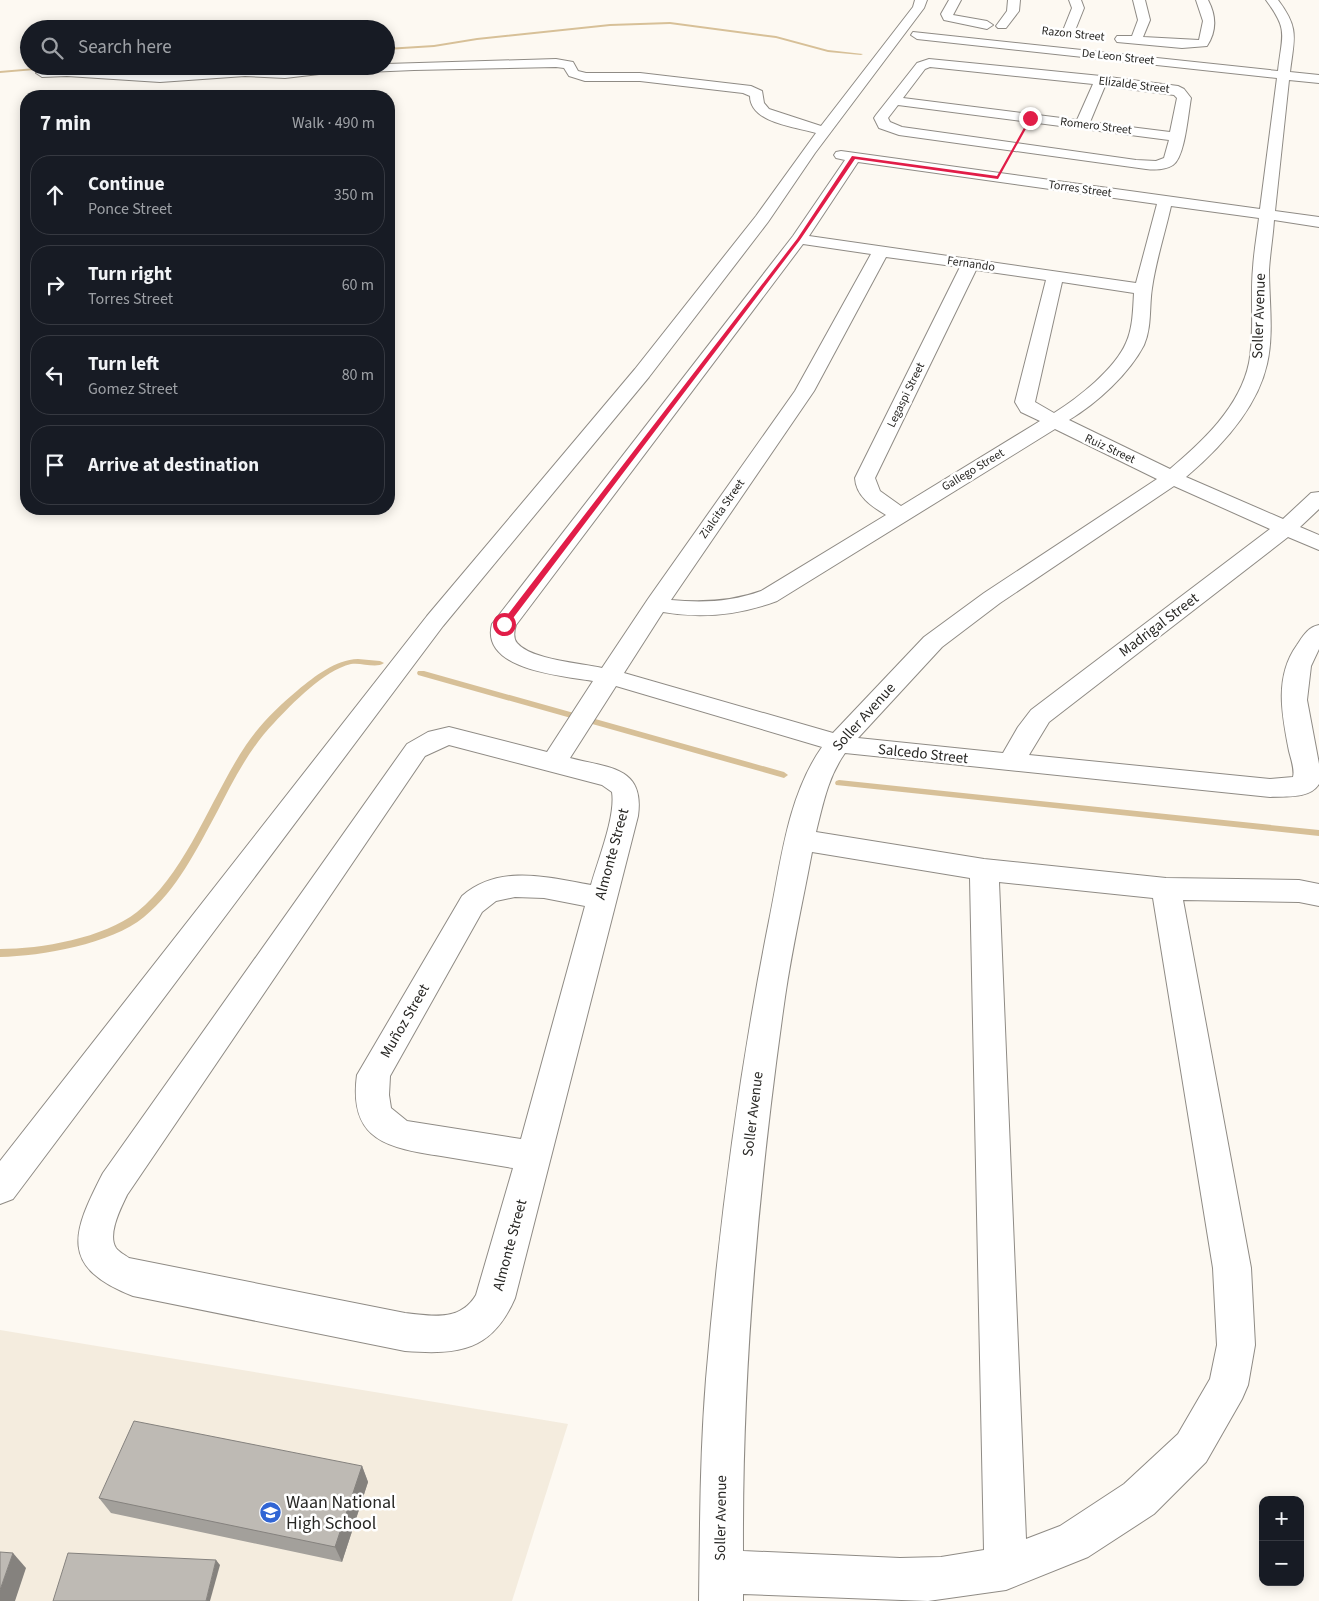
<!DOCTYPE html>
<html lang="en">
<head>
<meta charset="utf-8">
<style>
  body { margin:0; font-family:"Source Sans 3",sans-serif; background:#20242c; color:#f1f3f6 }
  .controls { position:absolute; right:15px; bottom:15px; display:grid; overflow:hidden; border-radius:10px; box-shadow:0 2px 12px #0003 }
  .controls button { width:45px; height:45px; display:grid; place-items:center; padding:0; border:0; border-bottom:1px solid #363941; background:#171b24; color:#f1f3f6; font:25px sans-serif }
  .stop { position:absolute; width:15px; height:15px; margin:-11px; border:4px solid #e11d48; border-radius:50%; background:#fff }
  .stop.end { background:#e11d48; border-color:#fff; box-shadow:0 1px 5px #0008 }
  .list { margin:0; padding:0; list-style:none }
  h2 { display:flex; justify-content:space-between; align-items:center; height:65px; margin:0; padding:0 20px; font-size:21px }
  h2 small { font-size:16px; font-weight:400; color:#9ea1a6 }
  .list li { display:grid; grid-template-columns:32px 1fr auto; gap:15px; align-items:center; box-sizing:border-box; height:80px; margin:0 10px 10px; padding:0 10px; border:1px solid #363941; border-radius:20px }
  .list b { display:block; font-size:19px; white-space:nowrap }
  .list p { margin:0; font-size:16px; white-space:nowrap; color:#9ea1a6 }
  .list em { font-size:16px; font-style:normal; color:#9ea1a6 }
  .icon { flex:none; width:28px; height:28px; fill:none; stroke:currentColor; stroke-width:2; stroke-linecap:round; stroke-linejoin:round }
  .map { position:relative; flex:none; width:1319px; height:1601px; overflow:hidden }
  .search { position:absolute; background:#171b24; box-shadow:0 2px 12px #0003; left:20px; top:20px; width:375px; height:55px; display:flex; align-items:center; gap:12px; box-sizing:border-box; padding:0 18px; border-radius:28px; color:#9ea1a6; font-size:19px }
  .panel { position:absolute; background:#171b24; box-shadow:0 2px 12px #0003; left:20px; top:90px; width:375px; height:425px; border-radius:20px }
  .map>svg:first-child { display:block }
</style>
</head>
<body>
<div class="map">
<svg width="1319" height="1601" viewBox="0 0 1319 1601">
  <rect width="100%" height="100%" fill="#fdf9f2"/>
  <polygon fill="#f4ecde" points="0,1330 568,1424 512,1601 0,1601"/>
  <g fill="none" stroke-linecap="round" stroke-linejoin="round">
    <g fill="#d7c098" fill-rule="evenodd">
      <polygon points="670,22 776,36 828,50 863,54 861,55 828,52 776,38 670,24 610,26 477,40 434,47 386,50 386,48 434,45 477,38 610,24"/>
      <polygon points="60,66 81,66 0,73 0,71"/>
      <polygon points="123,66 189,66 187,67"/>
      <path d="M358,659L380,661L384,663C376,669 361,662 351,664C323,671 293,703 274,723C249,749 233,781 217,812C197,849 177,890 144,917C111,944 42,956 0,957V949C41,949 104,938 137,912C187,872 211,797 246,745C260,724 279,706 298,690C315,676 335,660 358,659Z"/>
      <polygon points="418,671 424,671 784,772 788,775 784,778 418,675 417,673"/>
      <polygon points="839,780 1319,830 1319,836 836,785 835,783 836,781"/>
    </g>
    <defs>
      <g id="minor">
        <path d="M915,0H927L924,8L815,153L768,222L649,377L443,626L13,1199L0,1204V1161L427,616L635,369L756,216L816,133C796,127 750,123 750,96L743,93L640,81H585L569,76L564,68L556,67L414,70L319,74L285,78L245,76L160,82L67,76L42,77L36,73L38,70L67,68L160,74L245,68L285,70L319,66H386V64L556,59L573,62L578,71L586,73H640L751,86L762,91L764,103L769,109L821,126L913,7Z"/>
        <polygon points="949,0 961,0 953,15 987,21 993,25 987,29 944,20 941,14"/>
        <polygon points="1008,0 1020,0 1019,11 1006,28 998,28 996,26 1007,11"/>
        <polygon points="1069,0 1081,0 1084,8 1074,33 1068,37 1062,33 1072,8"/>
        <path d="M1133,0H1145L1150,20L1143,37L1199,40L1203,21L1196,0H1208C1216,15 1217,31 1207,46L1182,48L1117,42L1115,39L1117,36H1132L1138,20Z"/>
        <path d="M1266,0H1278C1300,29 1294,38 1290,72L1319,75V83L1289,80L1275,211L1319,217V227L1274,220C1273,237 1270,253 1269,270C1269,301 1274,334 1267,364C1257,409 1220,448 1186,477L1283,519L1311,493L1319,492V509L1300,527L1319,535V550L1288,537L1049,722L1029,755L1270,779L1293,777C1295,770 1291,759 1289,751C1282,715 1274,677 1297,645C1303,636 1308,627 1319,625V649L1311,666L1307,700L1319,764V784C1310,799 1286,796 1270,797L845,753C828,777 823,804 816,832L984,859L1166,878L1299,880L1319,884V906L1299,902L1183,900L1251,1268L1255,1345L1248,1385L1242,1399L1206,1462L1154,1514L1088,1557L1006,1590L928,1601L743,1594V1601H699C700,1528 700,1453 706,1379C719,1226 739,1072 769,921C781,863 787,797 822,747L616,686L570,758C608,768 645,766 638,816L515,1298C492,1351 459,1355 405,1351L133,1296C59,1267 72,1233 103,1173L407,744L428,732L449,727L547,752L593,681C563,676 480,670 492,624L793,236L845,160L836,158L834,155L836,152L841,151L1260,209L1277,78L917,39L911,35L913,32L1278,71C1282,34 1289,31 1266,0ZM858,162L1157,204L1136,283L809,236ZM1171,206L1259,218C1257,235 1254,251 1253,268C1250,299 1255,332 1249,363C1240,407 1202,442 1170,469L1069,420C1097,403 1129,374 1144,345C1152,327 1149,306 1152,288C1156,260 1165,233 1171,206ZM803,244L871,254L795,391L648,599L602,668C582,663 531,660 517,643C513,638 514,631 516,625ZM886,257L960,267L855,478C856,496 871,506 886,515L761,591C731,602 702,603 671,600L814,391ZM976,270L1046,280L1015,402L1021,412L1040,421L901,506L880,491L875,478ZM1062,282L1134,293C1133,309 1133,328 1126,343C1115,369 1078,398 1054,413L1035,402ZM1055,429L1157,479L984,593L924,637L833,733L624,673L663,612C702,619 739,615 777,601ZM1174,486L1270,529L1031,710L1018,727L1003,753L858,738L942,647L1000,603ZM449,745L602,785L612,792C616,816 598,860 591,885C547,877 499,864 462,896L357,1075C348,1141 389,1148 441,1156C465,1160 489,1164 513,1168L476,1295C460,1322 432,1316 405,1313L129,1258C125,1255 119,1252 116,1248C107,1234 121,1208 127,1195L425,756ZM812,852L970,878L984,1550L941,1557L900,1558L743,1551C742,1365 759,1180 785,997C792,949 803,900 812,852ZM999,882L1153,898L1213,1268L1217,1345L1210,1379L1178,1434L1124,1484L1060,1526L1026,1539ZM515,897L544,898L585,906L521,1139L407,1121L391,1108L389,1095L390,1076L482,912L496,901Z"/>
        <path d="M929,59L1101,76L1178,86L1184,89L1191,98C1188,114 1185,157 1173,165C1165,170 1154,170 1146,169L899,135L879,128L874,118L876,115L917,63ZM930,67L1093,84L1077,120L903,98L925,69ZM1105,86L1174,95L1177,98L1170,132L1090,122ZM898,105L1169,140L1164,158L1156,161L1136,160L902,127L890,122L888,118Z"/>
      </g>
    </defs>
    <use href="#minor" stroke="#8f8b85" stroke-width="2"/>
    <use href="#minor" fill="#fff" fill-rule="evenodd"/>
  </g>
  <polygon fill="#a3a09b" points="362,1466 368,1482 342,1562 111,1513 99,1498"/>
  <g fill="#85827e">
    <polygon points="362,1466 368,1482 342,1562 335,1547"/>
    <polygon points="13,1553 26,1568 15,1601 0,1601 0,1590"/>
    <polygon points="216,1560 220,1565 210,1601 206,1601"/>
  </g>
  <g fill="#bebab4" stroke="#85827e">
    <polygon points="134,1421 362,1466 335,1547 99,1498"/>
    <polygon points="0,1552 13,1553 0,1590"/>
    <polygon points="68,1553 216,1560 206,1601 53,1601"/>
  </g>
  <polygon fill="#e11d48" points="1030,117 1032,118 998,179 855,159 800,240 507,626 502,626 502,622 797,239 852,156 997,176"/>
  <defs>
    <symbol id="school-disc" viewBox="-11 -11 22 22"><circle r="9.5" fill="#3165d4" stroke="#fff"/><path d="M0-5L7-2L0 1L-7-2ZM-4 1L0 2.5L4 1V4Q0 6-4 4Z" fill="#fff"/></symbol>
  </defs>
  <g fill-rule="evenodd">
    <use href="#school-disc" x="258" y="1500" width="25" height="25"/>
  </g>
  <g text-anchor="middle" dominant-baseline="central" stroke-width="5" stroke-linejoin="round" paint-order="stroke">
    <g font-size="12" fill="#282724" stroke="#fff">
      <text transform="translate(1073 34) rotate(6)">Razon Street</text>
      <text transform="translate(1118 57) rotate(6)">De Leon Street</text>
      <text transform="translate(1134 85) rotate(7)">Elizalde Street</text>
      <text transform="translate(1096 126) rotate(7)">Romero Street</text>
      <text transform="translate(1080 189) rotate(8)">Torres Street</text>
      <text transform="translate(971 264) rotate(8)">Fernando</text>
      <text transform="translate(906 395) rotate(-64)">Legaspi Street</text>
      <text transform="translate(1110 449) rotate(25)">Ruiz Street</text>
      <text transform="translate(973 470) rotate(-31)">Gallego Street</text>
      <text transform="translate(722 509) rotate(-55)">Zialcita Street</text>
    </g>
    <g font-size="15" fill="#282724" stroke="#fff">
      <text transform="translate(1259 316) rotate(-88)">Soller Avenue</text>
      <text transform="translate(1159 625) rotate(-37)">Madrigal Street</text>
      <text transform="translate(864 717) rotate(-48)">Soller Avenue</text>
      <text transform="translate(923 754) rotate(6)">Salcedo Street</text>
      <text transform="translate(612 854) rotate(-75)">Almonte Street</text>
      <text transform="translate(405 1021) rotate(-60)">Muñoz Street</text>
      <text transform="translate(753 1114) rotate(-83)">Soller Avenue</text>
      <text transform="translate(510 1245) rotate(-75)">Almonte Street</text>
      <text transform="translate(721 1518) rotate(-89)">Soller Avenue</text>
    </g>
    <g font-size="18" fill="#282724" stroke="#fff" text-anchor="start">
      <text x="286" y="1502">Waan National<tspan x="286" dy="21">High School</tspan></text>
    </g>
  </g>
</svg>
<div class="controls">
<button>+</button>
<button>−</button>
</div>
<div class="stop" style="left:504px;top:624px"></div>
<div class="stop end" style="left:1030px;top:118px"></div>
<div class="search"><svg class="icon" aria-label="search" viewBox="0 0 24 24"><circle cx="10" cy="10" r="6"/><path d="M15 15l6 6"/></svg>Search here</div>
<section class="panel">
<h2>7 min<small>Walk · 490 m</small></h2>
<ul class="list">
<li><svg class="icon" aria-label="ahead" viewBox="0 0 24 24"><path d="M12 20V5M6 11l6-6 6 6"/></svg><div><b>Continue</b><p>Ponce Street</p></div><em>350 m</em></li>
<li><svg class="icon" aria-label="right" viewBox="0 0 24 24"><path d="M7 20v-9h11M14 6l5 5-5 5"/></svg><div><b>Turn right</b><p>Torres Street</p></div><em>60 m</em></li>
<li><svg class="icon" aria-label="left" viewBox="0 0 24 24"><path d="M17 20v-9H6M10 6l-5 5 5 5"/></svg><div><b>Turn left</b><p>Gomez Street</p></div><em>80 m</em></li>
<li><svg class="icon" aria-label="arrive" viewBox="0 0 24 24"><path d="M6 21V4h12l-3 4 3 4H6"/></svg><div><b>Arrive at destination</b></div></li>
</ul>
</section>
</div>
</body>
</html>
